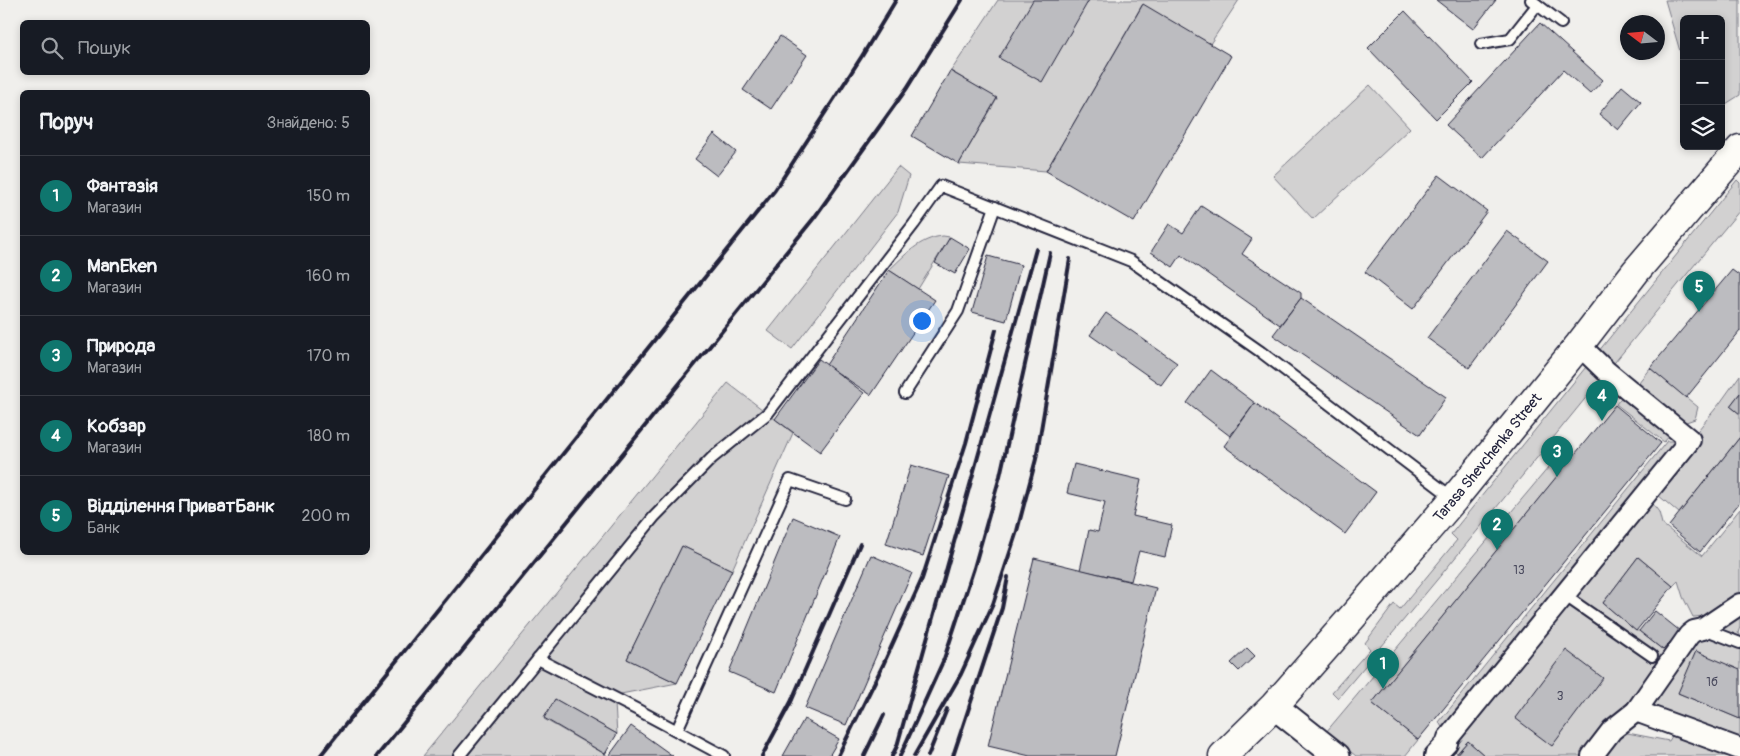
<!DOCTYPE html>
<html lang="uk">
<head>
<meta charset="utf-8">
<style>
  body { margin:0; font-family:Pangolin,sans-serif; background:#242831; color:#f1f3f6 }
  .controls { position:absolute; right:15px; top:15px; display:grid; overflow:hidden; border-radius:8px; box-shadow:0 2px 8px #0003 }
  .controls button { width:45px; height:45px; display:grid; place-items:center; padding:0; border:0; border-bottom:1px solid #363941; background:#171b24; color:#f1f3f6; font:25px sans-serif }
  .compass { position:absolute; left:1620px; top:15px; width:45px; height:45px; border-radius:50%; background:#171b24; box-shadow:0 2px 8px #0003; rotate:286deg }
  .you { position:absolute; left:921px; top:320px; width:18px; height:18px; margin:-12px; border:4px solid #fff; border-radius:50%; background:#1a73e8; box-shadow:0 0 0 8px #1a73e833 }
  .badge { display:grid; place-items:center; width:32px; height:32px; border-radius:50%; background:#0f766e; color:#fff; font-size:16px; font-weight:700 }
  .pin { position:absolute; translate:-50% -41px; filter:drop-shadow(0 1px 2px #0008) }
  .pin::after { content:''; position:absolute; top:26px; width:18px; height:15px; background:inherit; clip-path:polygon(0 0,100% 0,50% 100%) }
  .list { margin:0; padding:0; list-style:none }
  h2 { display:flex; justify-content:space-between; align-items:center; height:65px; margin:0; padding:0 20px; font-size:21px }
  h2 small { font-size:16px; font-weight:400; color:#9ea1a6 }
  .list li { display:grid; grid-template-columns:32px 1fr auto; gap:15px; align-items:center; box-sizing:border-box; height:80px; padding:0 20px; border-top:1px solid #363941 }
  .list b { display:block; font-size:19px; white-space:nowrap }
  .list p { margin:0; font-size:16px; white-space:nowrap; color:#9ea1a6 }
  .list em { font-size:16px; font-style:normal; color:#9ea1a6 }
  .icon { flex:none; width:28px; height:28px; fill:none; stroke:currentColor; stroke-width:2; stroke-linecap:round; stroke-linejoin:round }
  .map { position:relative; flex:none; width:1740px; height:756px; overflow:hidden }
  .search { position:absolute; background:#171b24; box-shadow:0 2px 8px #0003; left:20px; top:20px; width:350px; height:55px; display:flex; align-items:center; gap:12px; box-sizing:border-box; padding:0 18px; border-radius:8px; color:#9ea1a6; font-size:19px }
  .panel { position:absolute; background:#171b24; box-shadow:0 2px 8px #0003; left:20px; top:90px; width:350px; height:465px; border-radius:8px }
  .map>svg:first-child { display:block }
</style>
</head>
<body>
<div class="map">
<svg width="1740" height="756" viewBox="0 0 1740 756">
  <rect width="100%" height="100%" fill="#f0efec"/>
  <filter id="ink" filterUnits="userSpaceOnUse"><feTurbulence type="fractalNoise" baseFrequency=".02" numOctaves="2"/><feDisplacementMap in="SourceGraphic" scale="10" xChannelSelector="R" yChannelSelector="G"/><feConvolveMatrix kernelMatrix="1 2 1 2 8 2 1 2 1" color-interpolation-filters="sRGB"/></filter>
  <g filter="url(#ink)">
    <g fill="#d2d1d1" stroke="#7a7a86" fill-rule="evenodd">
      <polygon points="998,0 1239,0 1210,44 1142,5 1046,171 959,164 997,99 951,71"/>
      <polygon points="1665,0 1740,0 1740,95 1721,107 1721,19 1684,19 1684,65"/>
      <polygon points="1370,85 1410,128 1313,219 1273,176"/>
      <polygon points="898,167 909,176 898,212 792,349 768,331"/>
      <path d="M1737,180L1740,183V210C1605,372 1475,537 1338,698L1332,692L1370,649L1365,643L1394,604L1400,609L1457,540L1451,534Z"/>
      <path d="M943,236L950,237L918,289L889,270C905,255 920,238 943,236Z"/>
      <polygon points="1650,368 1698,407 1695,419 1680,424 1631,392"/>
      <path d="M1740,375V393L1730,406L1740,414V437L1679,513L1651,489L1646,495L1659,512L1662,524L1702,556L1740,509V627L1738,633L1740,634V670L1678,693L1740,719V756H1485L1468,741L1457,753L1447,743L1448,738L1439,722L1667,441H1672L1676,445L1673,461L1720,403ZM1638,557L1673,586L1678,581L1683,597L1693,617L1705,616L1711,623L1680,631L1663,650L1639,631H1636L1603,603ZM1635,711L1678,726L1669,741L1612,730Z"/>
      <polygon points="728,383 793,433 732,570 682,546 627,659 677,683 621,694 615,704 617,734 555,699 544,719 608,756 423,756"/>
      <polygon points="1624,394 1672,433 1664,442 1616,404"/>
      <polygon points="1559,455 1568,463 1372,703 1418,740 1405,756 1356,756 1326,732"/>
    </g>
    <g fill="#bcbcc0" stroke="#22223b">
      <polygon points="1033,0 1089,0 1042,82 999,58"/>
      <polygon points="1436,0 1496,0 1473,29"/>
      <polygon points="1143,4 1231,56 1134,222 1046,171"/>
      <polygon points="1405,11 1473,82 1436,119 1368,48"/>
      <polygon points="1540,23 1603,80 1590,94 1563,70 1482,158 1446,125"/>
      <polygon points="780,36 807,55 771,109 743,90"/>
      <polygon points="950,71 997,98 959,164 912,136"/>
      <polygon points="1622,86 1641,102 1618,130 1599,114"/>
      <polygon points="714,134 736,152 717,176 695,159"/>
      <polygon points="1439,175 1487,211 1413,309 1365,272"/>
      <polygon points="1201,206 1252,239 1242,254 1301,293 1301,298 1280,325 1181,255 1173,267 1151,252 1169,224 1183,233"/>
      <polygon points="1507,231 1548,261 1469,368 1427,338"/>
      <polygon points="950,237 970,249 955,274 935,263"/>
      <polygon points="988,256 1021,265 1006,321 972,312"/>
      <polygon points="889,270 935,300 871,395 826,365"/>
      <polygon points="1732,270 1740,276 1740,331 1686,398 1650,368"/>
      <polygon points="1301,298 1446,397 1420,435 1273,335"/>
      <polygon points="1106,313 1177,363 1161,385 1090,335"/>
      <polygon points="819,359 864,393 820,452 775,419"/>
      <polygon points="1211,370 1255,403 1230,436 1187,403"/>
      <polygon points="1740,393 1740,414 1730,406"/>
      <polygon points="1255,403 1376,492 1345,534 1224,446"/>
      <polygon points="1615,405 1661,443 1418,740 1372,703"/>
      <polygon points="1740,437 1740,502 1700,552 1669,526"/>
      <polygon points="1074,464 1141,480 1133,516 1172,525 1165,557 1139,551 1131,581 1080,570 1089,530 1098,532 1105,502 1067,493"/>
      <polygon points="911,465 949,476 923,556 886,544"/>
      <polygon points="793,517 840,537 776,692 729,672"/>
      <polygon points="682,546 732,570 677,683 627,659"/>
      <polygon points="871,555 912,573 846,725 805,708"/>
      <polygon points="1638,557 1673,586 1636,631 1603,603"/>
      <polygon points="1034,558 1156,588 1115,756 1030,756 988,746"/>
      <polygon points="1655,611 1680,631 1663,650 1639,631"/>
      <polygon points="1247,648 1255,656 1239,671 1231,663"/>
      <polygon points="1566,650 1603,678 1552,746 1515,718"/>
      <polygon points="1696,651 1740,670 1740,719 1678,693"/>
      <polygon points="555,699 617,734 605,754 544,718"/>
      <polygon points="804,719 839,739 829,756 783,756"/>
      <polygon points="631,726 673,756 609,756"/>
      <polygon points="1468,741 1485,756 1455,756"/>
    </g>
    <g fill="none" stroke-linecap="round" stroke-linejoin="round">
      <defs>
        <g id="service">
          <polyline points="1531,0 1561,23"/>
          <polyline points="1481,44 1510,39 1537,5"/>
          <polyline points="905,393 958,311 995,207"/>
          <polyline points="1564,595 1652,656"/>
          <polyline points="1704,629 1740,643"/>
          <polyline points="538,659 638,710 724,756"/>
          <polyline points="677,730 790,480 845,499"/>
          <polyline points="459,756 654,517 712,458 768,413 914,224 941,186 1131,261 1261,352 1453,498"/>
        </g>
        <g id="minor">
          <polyline points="1636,711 1740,749"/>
          <polyline points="1435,756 1447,743 1448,738 1690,440 1606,371 1579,345"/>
          <polyline points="1592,756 1612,730 1636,711 1689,635 1694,631 1703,629 1740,604"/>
        </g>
        <polyline id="tertiary" points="1274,706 1337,756"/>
        <g id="secondary">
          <path id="s1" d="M1223,756L1274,706L1362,606L1454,499L1579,345L1636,271L1740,149"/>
        </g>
      </defs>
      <use href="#service" stroke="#22223b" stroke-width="14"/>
      <use href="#minor" stroke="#22223b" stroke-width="24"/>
      <use href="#tertiary" stroke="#22223b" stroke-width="29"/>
      <use href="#secondary" stroke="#22223b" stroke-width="31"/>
      <use href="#service" stroke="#fdfcf7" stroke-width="10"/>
      <use href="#minor" stroke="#fdfcf7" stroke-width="20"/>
      <use href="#tertiary" stroke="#fdfcf7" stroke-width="25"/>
      <use href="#secondary" stroke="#fdfcf7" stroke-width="28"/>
      <g stroke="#22223b" stroke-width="4">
        <polyline points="320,756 775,190 862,56 896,0"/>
        <polyline points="377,756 814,218 907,88 962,0"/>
        <polyline points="762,756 791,702 860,544"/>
        <polyline points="838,756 883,665 922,579 966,443 996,330"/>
        <polyline points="864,756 884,715"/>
        <polyline points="892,756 897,746 1036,249"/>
        <polyline points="900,756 944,659 974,568 1000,476 1050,253"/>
        <polyline points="914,756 961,674 993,604 1017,531 1036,459 1070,259"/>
        <polyline points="928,756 947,709"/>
        <polyline points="953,756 1002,608 1008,577"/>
      </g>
    </g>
  </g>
  <g text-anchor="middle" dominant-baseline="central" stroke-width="5" stroke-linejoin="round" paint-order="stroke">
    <g font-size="12" fill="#48485c">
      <text x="1519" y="570">13</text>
      <text x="1712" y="682">1б</text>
      <text x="1560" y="696">3</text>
    </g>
    <g font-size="15" fill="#22223b" stroke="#fdfcf7">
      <text stroke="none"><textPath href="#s1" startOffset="399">Tarasa Shevchenka Street</textPath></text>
    </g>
  </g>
</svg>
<div class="controls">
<button>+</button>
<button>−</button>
<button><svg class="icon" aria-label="layers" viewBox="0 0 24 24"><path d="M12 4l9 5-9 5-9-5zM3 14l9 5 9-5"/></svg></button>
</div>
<svg class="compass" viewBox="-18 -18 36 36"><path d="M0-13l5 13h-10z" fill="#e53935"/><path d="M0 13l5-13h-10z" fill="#9ea1a6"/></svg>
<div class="you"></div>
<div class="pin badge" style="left:1383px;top:689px">1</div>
<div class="pin badge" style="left:1497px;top:550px">2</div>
<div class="pin badge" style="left:1557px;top:477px">3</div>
<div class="pin badge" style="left:1602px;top:421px">4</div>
<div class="pin badge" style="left:1699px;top:312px">5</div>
<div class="search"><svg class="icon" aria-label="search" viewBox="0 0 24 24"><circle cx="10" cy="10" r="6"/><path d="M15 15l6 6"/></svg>Пошук</div>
<section class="panel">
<h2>Поруч<small>Знайдено: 5</small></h2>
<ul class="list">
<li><span class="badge">1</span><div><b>Фантазiя</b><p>Магазин</p></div><em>150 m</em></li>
<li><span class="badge">2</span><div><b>ManEken</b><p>Магазин</p></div><em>160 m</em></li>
<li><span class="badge">3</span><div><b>Природа</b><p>Магазин</p></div><em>170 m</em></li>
<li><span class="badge">4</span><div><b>Кобзар</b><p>Магазин</p></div><em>180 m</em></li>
<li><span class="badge">5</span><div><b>Відділення ПриватБанк</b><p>Банк</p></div><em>200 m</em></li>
</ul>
</section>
</div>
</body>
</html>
